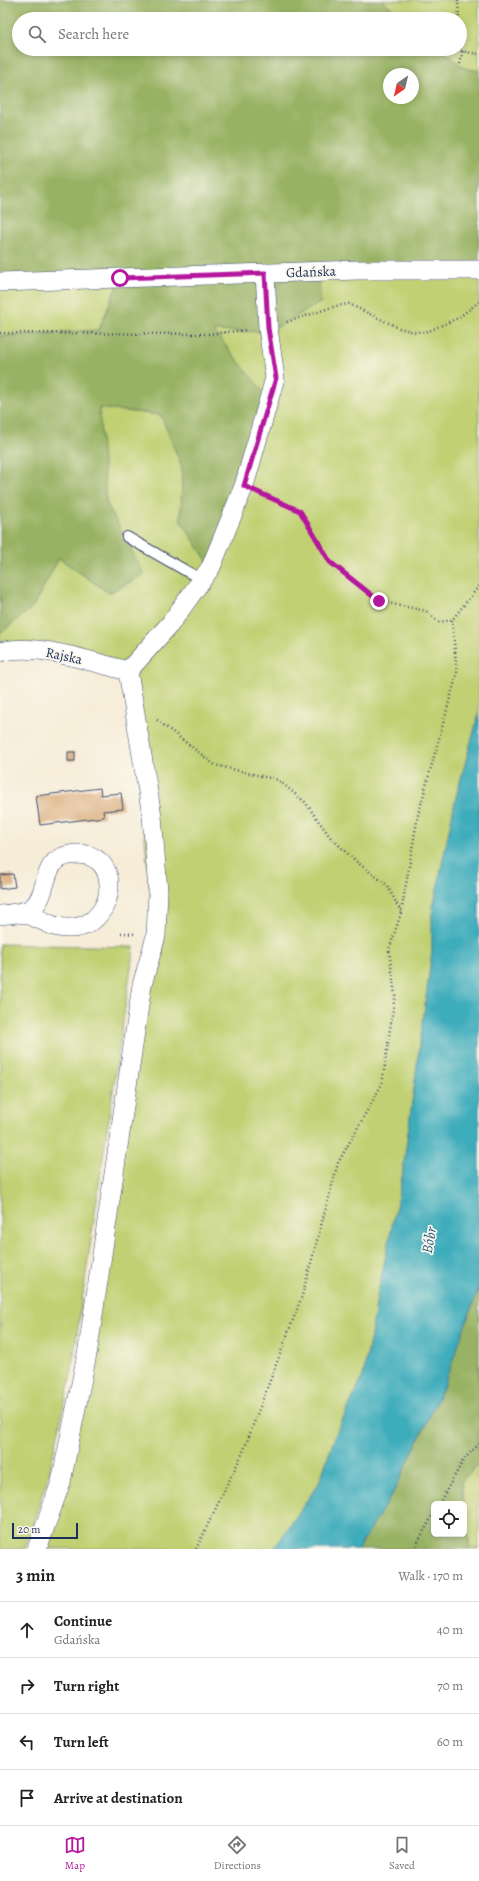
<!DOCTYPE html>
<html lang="en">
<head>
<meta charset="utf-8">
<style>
  body { margin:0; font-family:Alegreya,serif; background:#f2f2f2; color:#222 }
  .controls { position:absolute; right:12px; bottom:12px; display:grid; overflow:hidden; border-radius:6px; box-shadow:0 2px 6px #0003 }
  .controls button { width:36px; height:36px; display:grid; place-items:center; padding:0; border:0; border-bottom:1px solid #e0e0e0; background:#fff; color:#222; font:20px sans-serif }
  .compass { position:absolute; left:383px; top:68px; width:36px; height:36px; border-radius:50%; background:#fff; box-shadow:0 2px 6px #0003; rotate:214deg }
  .scale { position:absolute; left:12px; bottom:10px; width:66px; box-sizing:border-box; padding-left:4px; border:2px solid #1b2f5e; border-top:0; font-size:11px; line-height:14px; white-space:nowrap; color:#1b2f5e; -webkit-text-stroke:3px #fbf7ec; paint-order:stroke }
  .stop { position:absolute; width:12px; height:12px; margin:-9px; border:3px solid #b5179e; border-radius:50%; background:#fff }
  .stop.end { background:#b5179e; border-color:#fff; box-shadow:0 1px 4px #0008 }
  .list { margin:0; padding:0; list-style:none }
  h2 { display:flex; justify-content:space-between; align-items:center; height:52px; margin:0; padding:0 16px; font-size:17px }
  h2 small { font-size:13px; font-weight:400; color:#767676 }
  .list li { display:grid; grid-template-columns:26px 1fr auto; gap:12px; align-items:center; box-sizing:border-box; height:56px; padding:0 16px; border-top:1px solid #e0e0e0 }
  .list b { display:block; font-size:15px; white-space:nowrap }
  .list p { margin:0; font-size:13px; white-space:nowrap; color:#767676 }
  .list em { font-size:13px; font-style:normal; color:#767676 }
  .icon { flex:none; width:22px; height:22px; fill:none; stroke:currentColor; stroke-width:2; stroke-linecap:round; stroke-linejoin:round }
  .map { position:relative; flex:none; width:479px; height:1549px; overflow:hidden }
  .search { position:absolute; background:#fff; box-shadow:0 2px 6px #0003; left:12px; right:12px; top:12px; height:44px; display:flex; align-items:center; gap:10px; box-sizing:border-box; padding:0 14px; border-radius:22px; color:#767676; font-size:15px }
  .sheet { height:276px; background:#fff }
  nav { display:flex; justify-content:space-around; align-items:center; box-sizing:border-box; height:56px; border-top:1px solid #e0e0e0; background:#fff; font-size:11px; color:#767676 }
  nav a { display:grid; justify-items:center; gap:2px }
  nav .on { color:#b5179e }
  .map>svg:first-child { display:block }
</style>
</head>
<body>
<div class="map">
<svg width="479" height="1549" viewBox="0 0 479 1549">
  <rect width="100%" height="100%" fill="#fbf7ec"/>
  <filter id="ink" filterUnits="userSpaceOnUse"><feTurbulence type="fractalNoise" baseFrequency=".025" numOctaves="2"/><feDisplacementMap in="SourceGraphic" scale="8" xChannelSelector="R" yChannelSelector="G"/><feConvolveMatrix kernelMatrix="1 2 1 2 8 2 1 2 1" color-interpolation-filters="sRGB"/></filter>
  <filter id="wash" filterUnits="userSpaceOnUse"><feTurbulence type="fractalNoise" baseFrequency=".012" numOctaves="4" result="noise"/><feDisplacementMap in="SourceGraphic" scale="16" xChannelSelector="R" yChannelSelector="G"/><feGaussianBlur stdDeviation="0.9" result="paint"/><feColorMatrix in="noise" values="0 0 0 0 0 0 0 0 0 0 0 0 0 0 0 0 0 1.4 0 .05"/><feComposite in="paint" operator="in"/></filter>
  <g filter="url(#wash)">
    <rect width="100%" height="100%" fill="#f6ecd7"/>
    <g fill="#c0d072" stroke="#6e8068">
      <polygon points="382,0 479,0 479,71 464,68 441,49 460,49 460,19 405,19"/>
      <polygon points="479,270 479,713 456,797 432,913 432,952 402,1178 377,1298 371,1336 363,1376 336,1434 319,1483 274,1549 37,1549 61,1482 155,937 128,671 0,652 0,633 32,608 59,558 109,593 144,574 106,502 98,408 161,415 182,467 181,521 213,330 269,332 318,271"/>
      <polygon points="120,278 99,330 0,336 0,282"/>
      <polygon points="0,944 134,947 71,1375 49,1474 25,1549 0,1549"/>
      <polygon points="479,1463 479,1549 470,1549 461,1482"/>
    </g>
    <g fill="#98b264" stroke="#5a7061" fill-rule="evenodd">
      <path d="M0,0H382L405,19H19V49H441L464,68L479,71V270L318,272L321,302L269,332L214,331L269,399L211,567L181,521L182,467L161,415L99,408L106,502L144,574L109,593L59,558L32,608L0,633V336L99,330L120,278L0,282ZM389,74H413V98H389Z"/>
      <polygon points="479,1287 479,1463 461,1482 464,1504 434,1504 434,1534 464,1534 464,1505 470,1549 358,1549 394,1491 442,1390"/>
    </g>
    <polygon fill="#3eacbb" stroke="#2c6e8c" points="479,713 479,1287 442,1390 394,1491 358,1549 274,1549 319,1483 336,1434 363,1376 371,1336 377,1298 402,1178 432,952 432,913 456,797"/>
    <g id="blocks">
      <g fill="#d8a775">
        <rect x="68" y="752" width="7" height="9"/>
        <polygon points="100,788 101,795 121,793 123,809 103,811 104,817 40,825 36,796"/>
        <polygon points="13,874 15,887 0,889 0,875"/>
      </g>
    </g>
  </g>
  <g filter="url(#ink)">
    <use href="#blocks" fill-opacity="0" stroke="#3c4b70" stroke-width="1"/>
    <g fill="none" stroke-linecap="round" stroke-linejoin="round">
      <defs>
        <polyline id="lane" points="127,537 202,580"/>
        <g id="street">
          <polyline points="0,282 358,270 479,270"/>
          <path d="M0,652C37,642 91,662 128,671"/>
          <polyline points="128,671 170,624 211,567 244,486 275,378 268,328 265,273"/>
          <path d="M0,915C9,914 25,913 32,908C50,894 40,860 69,855C125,845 119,926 71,928C54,929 49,923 34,917C29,914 22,914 17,913"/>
          <polyline points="37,1549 61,1482 88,1349 142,985 156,936 158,891 152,816 128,671"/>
        </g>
      </defs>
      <use href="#lane" stroke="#3c4b70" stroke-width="12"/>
      <use href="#street" stroke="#3c4b70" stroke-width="20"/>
      <g stroke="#3c4b70" stroke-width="2.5" stroke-dasharray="1 3" stroke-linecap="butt">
        <polyline points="458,0 459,19"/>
        <polyline points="460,48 460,51 479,54"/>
        <polyline points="460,64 463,51"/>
        <polyline points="287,322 336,306 349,304 399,328 414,332 429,331 458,318 479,302"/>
        <polyline points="0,333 208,334 247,330"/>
        <polyline points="262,494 300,511 330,562 379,601 426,611 439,622 452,620 479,586"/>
        <polyline points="157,720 215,765 278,780 305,802 331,838 358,863 387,885 401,912"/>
        <polyline points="121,933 135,934"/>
        <polyline points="439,1504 464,1459 479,1444"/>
        <polyline points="196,1549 243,1452 302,1296 338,1163 382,1084 395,995 389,950 401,913 418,815 457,673 452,620"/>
        <polyline points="414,1549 434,1513"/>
      </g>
      <use href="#lane" stroke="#fff" stroke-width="10"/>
      <use href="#street" stroke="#fff" stroke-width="19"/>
    </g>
  </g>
  <g fill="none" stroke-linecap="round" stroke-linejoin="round" filter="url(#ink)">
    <polyline stroke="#b5179e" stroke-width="5" points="120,278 265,273 268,328 276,378 244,486 300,511 330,562 379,601"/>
  </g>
  <g text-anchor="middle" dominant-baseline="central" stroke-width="3.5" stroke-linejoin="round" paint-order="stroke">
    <g font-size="14" fill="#1b2f5e" stroke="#fbf7ec">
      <text transform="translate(311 272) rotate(-2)">Gdańska</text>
      <text transform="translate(64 656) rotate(12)">Rajska</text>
    </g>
    <g font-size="15" font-style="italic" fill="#275b7f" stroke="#fbf7ec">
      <text transform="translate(429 1240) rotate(-80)">Bóbr</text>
    </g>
  </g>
</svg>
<div class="controls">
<button><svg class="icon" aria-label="locate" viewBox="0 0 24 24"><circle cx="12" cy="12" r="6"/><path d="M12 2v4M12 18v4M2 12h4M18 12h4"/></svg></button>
</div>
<svg class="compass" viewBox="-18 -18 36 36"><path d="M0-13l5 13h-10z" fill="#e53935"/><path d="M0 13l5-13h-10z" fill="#767676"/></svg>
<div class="scale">20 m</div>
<div class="stop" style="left:120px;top:278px"></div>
<div class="stop end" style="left:379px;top:601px"></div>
<div class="search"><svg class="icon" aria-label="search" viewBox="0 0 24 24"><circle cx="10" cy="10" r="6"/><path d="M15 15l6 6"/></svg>Search here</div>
</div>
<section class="sheet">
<h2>3 min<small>Walk · 170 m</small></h2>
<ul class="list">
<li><svg class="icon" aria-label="ahead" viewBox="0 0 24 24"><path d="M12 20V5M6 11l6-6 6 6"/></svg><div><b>Continue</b><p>Gdańska</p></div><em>40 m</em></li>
<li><svg class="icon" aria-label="right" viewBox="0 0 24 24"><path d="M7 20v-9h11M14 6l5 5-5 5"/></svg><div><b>Turn right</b></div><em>70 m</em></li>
<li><svg class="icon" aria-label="left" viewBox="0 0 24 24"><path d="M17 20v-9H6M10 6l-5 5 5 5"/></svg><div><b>Turn left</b></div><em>60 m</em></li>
<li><svg class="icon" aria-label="arrive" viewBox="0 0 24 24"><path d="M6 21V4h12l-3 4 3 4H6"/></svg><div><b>Arrive at destination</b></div></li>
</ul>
</section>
<nav>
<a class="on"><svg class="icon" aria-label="map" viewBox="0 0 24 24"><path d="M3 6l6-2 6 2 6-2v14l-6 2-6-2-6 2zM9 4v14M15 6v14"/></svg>Map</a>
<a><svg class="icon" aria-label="directions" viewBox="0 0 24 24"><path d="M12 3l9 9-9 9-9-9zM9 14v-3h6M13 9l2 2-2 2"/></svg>Directions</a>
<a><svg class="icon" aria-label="saved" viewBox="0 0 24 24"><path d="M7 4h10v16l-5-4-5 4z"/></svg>Saved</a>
</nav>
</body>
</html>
